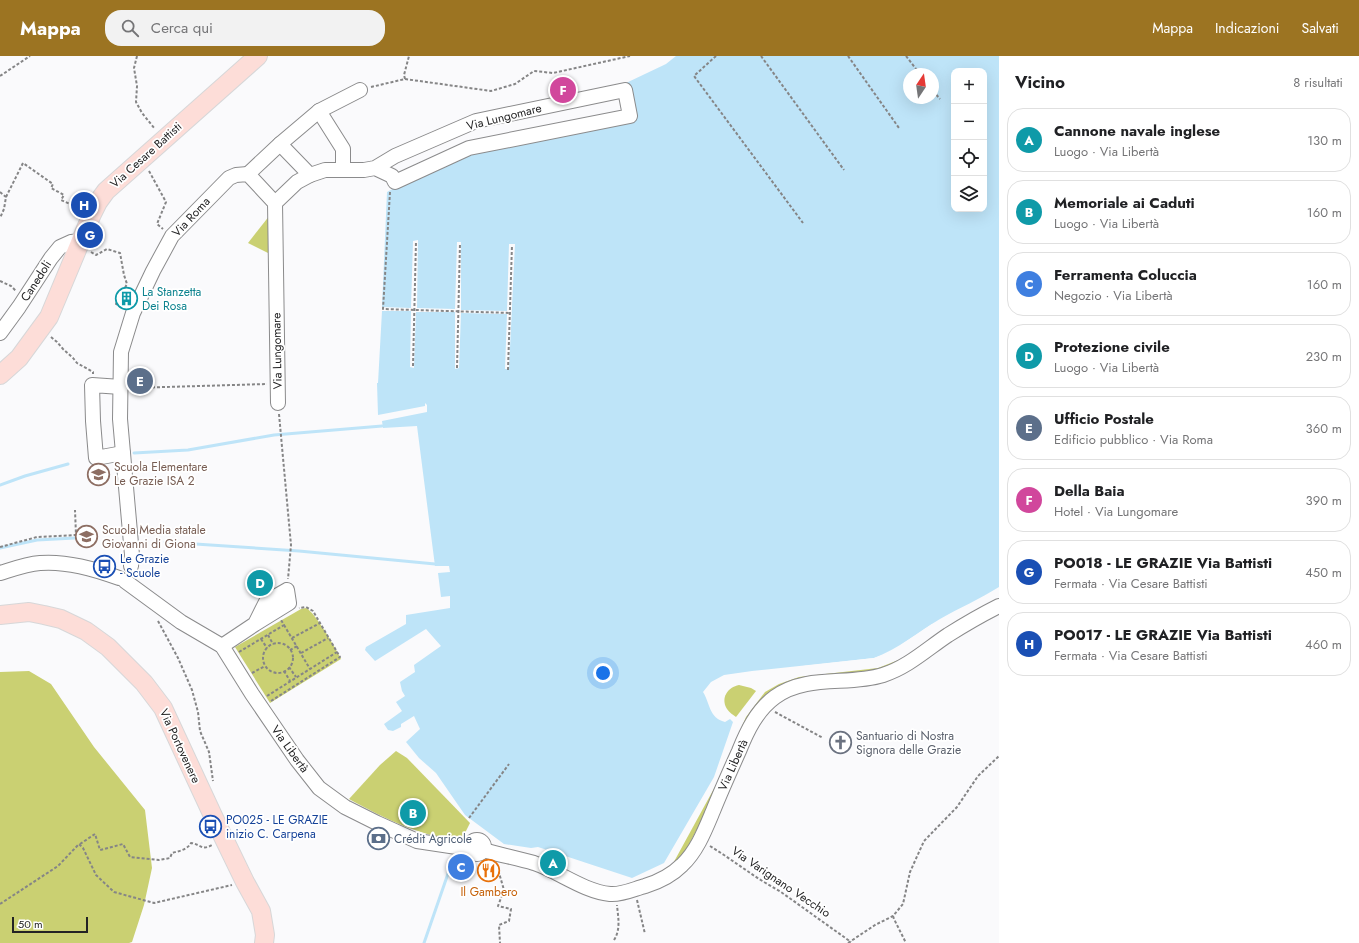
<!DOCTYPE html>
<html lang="it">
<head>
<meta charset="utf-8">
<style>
  body { margin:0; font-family:Jost,sans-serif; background:#f2f2f2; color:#202124 }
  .controls { position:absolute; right:12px; top:12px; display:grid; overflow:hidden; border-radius:8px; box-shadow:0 4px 16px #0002 }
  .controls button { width:36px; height:36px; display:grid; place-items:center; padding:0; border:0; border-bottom:1px solid #e0e0e0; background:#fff; color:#202124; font:20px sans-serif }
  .compass { position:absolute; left:903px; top:12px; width:36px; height:36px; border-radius:50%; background:#fff; box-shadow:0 4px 16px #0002; rotate:13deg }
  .scale { position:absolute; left:12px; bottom:10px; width:76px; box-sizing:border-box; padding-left:4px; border:2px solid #232324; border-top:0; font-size:11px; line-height:14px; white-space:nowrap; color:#232324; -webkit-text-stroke:3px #fff; paint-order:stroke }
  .you { position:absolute; left:603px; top:617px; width:14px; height:14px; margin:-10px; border:3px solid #fff; border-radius:50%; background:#1a73e8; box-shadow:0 0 0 6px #1a73e833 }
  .badge { display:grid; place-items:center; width:26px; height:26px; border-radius:50%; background:#9c7422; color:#fff; font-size:13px; font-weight:700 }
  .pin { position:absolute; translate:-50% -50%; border:2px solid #fff; box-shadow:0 1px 4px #0006 }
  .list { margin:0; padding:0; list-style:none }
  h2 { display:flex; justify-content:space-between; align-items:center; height:52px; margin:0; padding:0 16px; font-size:17px }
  h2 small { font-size:13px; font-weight:400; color:#757577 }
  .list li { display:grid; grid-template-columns:26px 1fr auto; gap:12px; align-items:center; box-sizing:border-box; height:64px; margin:0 8px 8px; padding:0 8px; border:1px solid #e0e0e0; border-radius:16px }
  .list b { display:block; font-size:15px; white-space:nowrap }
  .list p { margin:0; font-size:13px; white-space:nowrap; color:#757577 }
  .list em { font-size:13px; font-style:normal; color:#757577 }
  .icon { flex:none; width:22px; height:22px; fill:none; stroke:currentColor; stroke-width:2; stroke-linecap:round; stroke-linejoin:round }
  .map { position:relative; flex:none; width:999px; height:887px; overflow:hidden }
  header { display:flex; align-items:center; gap:24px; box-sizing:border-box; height:56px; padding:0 20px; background:#9c7422; color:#fff }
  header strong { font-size:19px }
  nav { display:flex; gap:22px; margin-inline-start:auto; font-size:14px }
  .search { width:280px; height:36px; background:#f2f2f2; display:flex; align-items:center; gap:10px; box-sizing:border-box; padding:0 14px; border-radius:16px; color:#757577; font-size:15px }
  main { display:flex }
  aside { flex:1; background:#fff }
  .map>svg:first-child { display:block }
</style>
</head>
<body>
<header>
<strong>Mappa</strong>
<div class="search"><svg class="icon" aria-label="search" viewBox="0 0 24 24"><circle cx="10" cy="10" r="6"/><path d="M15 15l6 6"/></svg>Cerca qui</div>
<nav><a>Mappa</a><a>Indicazioni</a><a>Salvati</a></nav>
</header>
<main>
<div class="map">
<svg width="999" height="887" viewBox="0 0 999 887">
  <rect width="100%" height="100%" fill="#fafafc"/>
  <g fill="#cad072">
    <polygon points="270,159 270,198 248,187"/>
    <path d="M306,552C315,556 336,593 341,603L270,647L235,591L301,553Z"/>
    <polygon points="939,579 908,606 774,639 721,728 679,807 670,813 717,727 746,661 765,636 779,628 799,621 878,612 901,603"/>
    <polygon points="29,615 51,628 94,691 145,754 152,812 144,849 132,886 129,887 0,887 0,616"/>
    <path d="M739,629L751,632L756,635L736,661C733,659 729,656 727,653C720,642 728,631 739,629Z"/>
    <path d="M396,695L407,702L470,767L461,785C420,780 385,763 349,743L380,709Z"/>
  </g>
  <path fill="#bee4f8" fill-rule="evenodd" d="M676,0H999V531C980,543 959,552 940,563C918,576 898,593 874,602L752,615L724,619L711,626L703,636C710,647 709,662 725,666L730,663L733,666L714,721L664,807L632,822L538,791L531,792L504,788L465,759L436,717L419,702L406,686L420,673L414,660L401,668V671L393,675L388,674L384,668L402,655L396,646L405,640L402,635L400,626L415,616L414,609L441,590L426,573L375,605L365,594L366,591L406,568V559L450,552V540L441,541L438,517L450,516L449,510H435L417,370L383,372L382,365L427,356V349L425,347V350L378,359L377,327H378L382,255H411L410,311L414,312L416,256H455V313L459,312L461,257L507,258L505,313H509L515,188H509L507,255L461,254V186H457L455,253L417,252L418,184L413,185L411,252L382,251L387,136L400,129L467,99L637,64L633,43L626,27L666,8ZM954,15H984V153H954ZM909,18H933V42H909Z"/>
  <polygon fill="#fafafc" points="932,568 933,570 891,598 875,604 804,612 803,610 874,602 889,597"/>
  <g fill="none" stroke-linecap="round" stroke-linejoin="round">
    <g stroke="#bee4f8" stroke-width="3">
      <polyline points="134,397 188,394 274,379 382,370"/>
      <polyline points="0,429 25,420 68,408"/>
      <polyline points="165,486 299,495 435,508"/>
      <polyline points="0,492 37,484 75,482"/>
      <polyline points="424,887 451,809"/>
    </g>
    <defs>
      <g id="minor">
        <polyline points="319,55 343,93 343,114"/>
        <polyline points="280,88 310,119"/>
        <polyline points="248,118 280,88 319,55 360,34"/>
        <polyline points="275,147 297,126 310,119 325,114 364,114 375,112 395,100 476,65 625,34 630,60 469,92 395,126 392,120 375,112"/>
        <polyline points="0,277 19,251 51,202 60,191 71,186 81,185"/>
        <polyline points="121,331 92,329 93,365 96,402 123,397"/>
        <polyline points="131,510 132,499 120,363 121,296 133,257 153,215 172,180 229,122 236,119 248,118 275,147 278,347"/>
        <path d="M0,517C13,513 27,508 40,507C67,505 94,513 119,522"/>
        <polyline points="125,525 181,566 222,590 252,638 297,704 319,732 345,751 377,767 417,785 470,793"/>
        <polyline points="222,590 255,568 289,547 287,534 266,546 255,568"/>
        <circle cx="477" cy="791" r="7"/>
        <path d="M483,794C500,799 517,802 534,807C560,816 583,835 610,838C622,839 634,833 645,830C658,826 672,819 682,809C697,795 705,774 713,755C721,735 730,715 739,695C747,675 757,654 775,641C807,618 848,630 883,619C908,611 927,593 948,579C964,569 981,559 999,550"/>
      </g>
      <g id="major">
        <polyline points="0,319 19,302 49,261 92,158 98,146 106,135 258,0"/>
        <polyline points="0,559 29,556 44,559 61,563 86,575 108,591 144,627 163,652 214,762 245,826 261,855 265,879 264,887"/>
      </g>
    </defs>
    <use href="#minor" stroke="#8b8b8c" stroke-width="16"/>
    <use href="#major" stroke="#d7d7d8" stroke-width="20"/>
    <g stroke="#858586" stroke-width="2" stroke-dasharray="3 2" stroke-linecap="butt">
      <polyline points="137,0 134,12 137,30 136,46 142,57 155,73"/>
      <polyline points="716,0 694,20 803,167"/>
      <polyline points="761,0 844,114"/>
      <polyline points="848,0 899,72"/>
      <polyline points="906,0 920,18"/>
      <polyline points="0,20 30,0"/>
      <polyline points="405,23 404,19 409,0"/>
      <polyline points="371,31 405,23 491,35 515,28 534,15 553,17 630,0"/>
      <polyline points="933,35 940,43"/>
      <polyline points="149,115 166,146 157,168 163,173"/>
      <polyline points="0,136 6,141 4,153 0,162"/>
      <polyline points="390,136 383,253 511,257"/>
      <polyline points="6,141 23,107 53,128 51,132 64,139 61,144 79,152"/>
      <polyline points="91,196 96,199 107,193 120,197 124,219 127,228 116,248 122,252"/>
      <polyline points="0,225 11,230 16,235"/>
      <polyline points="51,281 57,286 63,293 73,302 77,307 93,316 93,318"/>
      <polyline points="413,310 416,185"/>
      <polyline points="457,312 460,187"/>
      <polyline points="508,314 512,189"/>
      <polyline points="132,332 267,328"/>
      <polyline points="279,358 291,489 288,523"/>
      <polyline points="0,491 37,481 76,479 75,454"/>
      <polyline points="158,565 178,602 192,634 198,656 200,675 209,696 213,725"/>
      <polyline points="284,569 310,613"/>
      <polyline points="268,579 273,588"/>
      <polyline points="292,582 320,567"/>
      <polyline points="261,583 267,592"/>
      <circle cx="278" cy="602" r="15"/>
      <polyline points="290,594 297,590"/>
      <polyline points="239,596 284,569 281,564"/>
      <polyline points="301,597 328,582"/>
      <polyline points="289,611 296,621"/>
      <polyline points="284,615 290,625"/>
      <polyline points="252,617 265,610"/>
      <polyline points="267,640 337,596"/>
      <polyline points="271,645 340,601 313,555 306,551 299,552"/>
      <polyline points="775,656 823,682"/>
      <polyline points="469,762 509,708"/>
      <path d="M80,788L95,778L100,794L123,788L130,801L159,804L170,802L172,797C179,795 187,794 191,787C200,788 202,795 212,789"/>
      <polyline points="710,790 724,799 759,823 781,836 851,886"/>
      <polyline points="497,810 504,834 498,850 511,853 509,865 499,869 500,887"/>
      <polyline points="637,844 645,878"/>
      <polyline points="0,848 58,810 79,788 83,792 96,819 114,836 154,847 232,829"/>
      <polyline points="893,860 894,863 906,887"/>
      <path d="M614,884C621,873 618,861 617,849"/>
      <polyline points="848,887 875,869 893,860 903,848 910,816 924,785 957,751 978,720 999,700"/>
    </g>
    <use href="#minor" stroke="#fff" stroke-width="14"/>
    <use href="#major" stroke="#fdddd8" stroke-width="18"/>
  </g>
  <defs>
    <symbol id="building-ring" viewBox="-11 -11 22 22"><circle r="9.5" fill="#fff" stroke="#0f9aa8" stroke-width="1.5"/><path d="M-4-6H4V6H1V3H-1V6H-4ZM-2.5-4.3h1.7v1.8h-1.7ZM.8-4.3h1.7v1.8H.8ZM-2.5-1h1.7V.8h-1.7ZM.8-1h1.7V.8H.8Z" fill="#0f9aa8"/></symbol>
    <symbol id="school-ring" viewBox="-11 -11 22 22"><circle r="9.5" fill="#fff" stroke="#8d6e63" stroke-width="1.5"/><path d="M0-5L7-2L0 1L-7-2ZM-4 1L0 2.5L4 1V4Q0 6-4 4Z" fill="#8d6e63"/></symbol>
    <symbol id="bus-ring" viewBox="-11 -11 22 22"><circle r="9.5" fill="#fff" stroke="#1a4fb4" stroke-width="1.5"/><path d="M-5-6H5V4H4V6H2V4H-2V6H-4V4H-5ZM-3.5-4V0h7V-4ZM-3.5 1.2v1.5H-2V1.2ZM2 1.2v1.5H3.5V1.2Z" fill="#1a4fb4"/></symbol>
    <symbol id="church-ring" viewBox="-11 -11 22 22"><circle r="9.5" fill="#fff" stroke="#6b7280" stroke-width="1.5"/><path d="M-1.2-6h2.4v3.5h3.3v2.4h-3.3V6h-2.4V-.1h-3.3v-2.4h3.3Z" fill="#6b7280"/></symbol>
    <symbol id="bank-ring" viewBox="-11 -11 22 22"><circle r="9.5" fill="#fff" stroke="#5c6f8a" stroke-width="1.5"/><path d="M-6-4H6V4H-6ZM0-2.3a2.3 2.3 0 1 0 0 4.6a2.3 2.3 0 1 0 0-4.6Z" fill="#5c6f8a"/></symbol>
    <symbol id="restaurant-ring" viewBox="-11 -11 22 22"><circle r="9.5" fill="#fff" stroke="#e8710a" stroke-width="1.5"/><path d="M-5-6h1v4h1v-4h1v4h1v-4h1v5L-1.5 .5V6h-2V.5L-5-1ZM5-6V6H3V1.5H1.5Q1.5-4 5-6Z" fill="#e8710a"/></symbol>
  </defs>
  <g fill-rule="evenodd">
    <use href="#building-ring" x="114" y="230" width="25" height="25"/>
    <use href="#school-ring" x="86" y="406" width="25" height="25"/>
    <use href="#school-ring" x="74" y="468" width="25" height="25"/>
    <use href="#bus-ring" x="92" y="498" width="25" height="25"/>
    <use href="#church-ring" x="828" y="674" width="25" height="25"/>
    <use href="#bus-ring" x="198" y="758" width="25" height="25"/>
    <use href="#bank-ring" x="366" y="770" width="25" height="25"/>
    <use href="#restaurant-ring" x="476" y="802" width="25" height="25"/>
  </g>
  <g text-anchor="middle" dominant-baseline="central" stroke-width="3.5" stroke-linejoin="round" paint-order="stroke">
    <g font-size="12" fill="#232324" stroke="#fff">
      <text transform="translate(504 61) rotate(-14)">Via Lungomare</text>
      <text transform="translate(146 99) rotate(-42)">Via Cesare Battisti</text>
      <text transform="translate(191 161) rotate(-47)">Via Roma</text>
      <text transform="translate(36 225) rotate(-57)">Canedoli</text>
      <text transform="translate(277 295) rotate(-91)">Via Lungomare</text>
      <text transform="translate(180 690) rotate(65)">Via Portovenere</text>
      <text transform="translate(290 693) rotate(54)">Via Libertà</text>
      <text transform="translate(733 709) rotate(-66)">Via Libertà</text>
      <text transform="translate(781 826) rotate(34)">Via Varignano Vecchio</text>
    </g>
    <g font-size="12" fill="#0d838f" stroke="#fff" text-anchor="start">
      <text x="142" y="236">La Stanzetta<tspan x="142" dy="14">Dei Rosa</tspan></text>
    </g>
    <g font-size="12" fill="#785e54" stroke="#fff" text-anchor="start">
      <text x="114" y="411">Scuola Elementare<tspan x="114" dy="14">Le Grazie ISA 2</tspan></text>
      <text x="102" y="474">Scuola Media statale<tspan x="102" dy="14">Giovanni di Giona</tspan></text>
    </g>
    <g font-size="12" fill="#164399" stroke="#fff" text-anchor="start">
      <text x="120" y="503">Le Grazie<tspan x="120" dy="14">- Scuole</tspan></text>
      <text x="226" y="764">PO025 - LE GRAZIE<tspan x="226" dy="14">inizio C. Carpena</tspan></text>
    </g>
    <g font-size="12" fill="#5b616d" stroke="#fff" text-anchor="start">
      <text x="856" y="680">Santuario di Nostra<tspan x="856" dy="14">Signora delle Grazie</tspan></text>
    </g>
    <g font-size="12" fill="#4e5e75" stroke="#fff" text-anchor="start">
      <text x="394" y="783">Crédit Agricole</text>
    </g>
    <g font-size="12" fill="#c56008" stroke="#fff">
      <text x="489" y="836">Il Gambero</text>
    </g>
  </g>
</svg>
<div class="controls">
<button>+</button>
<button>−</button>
<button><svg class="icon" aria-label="locate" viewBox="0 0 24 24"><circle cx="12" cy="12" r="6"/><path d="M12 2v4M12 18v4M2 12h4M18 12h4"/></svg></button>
<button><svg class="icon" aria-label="layers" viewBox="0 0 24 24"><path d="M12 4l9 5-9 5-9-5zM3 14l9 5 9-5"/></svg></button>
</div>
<svg class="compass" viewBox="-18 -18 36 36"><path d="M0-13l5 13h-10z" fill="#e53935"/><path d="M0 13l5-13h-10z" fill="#757577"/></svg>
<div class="scale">50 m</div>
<div class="you"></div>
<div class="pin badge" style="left:553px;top:807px;background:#0f9aa8">A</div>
<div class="pin badge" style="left:413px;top:757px;background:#0f9aa8">B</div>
<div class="pin badge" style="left:461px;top:811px;background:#3f7fe0">C</div>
<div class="pin badge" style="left:260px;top:527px;background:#0f9aa8">D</div>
<div class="pin badge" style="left:140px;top:325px;background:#5c6f8a">E</div>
<div class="pin badge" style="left:563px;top:34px;background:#d1479c">F</div>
<div class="pin badge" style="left:90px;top:179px;background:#1a4fb4">G</div>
<div class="pin badge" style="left:84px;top:149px;background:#1a4fb4">H</div>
</div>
<aside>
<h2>Vicino<small>8 risultati</small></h2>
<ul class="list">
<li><span class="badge" style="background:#0f9aa8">A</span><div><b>Cannone navale inglese</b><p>Luogo · Via Libertà</p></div><em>130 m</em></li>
<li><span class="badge" style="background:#0f9aa8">B</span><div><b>Memoriale ai Caduti</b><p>Luogo · Via Libertà</p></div><em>160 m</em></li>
<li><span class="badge" style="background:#3f7fe0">C</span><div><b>Ferramenta Coluccia</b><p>Negozio · Via Libertà</p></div><em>160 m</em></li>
<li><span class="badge" style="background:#0f9aa8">D</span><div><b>Protezione civile</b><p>Luogo · Via Libertà</p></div><em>230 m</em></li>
<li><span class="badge" style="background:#5c6f8a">E</span><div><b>Ufficio Postale</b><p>Edificio pubblico · Via Roma</p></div><em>360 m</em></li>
<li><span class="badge" style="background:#d1479c">F</span><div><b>Della Baia</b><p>Hotel · Via Lungomare</p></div><em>390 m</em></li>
<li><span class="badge" style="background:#1a4fb4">G</span><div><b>PO018 - LE GRAZIE Via Battisti</b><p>Fermata · Via Cesare Battisti</p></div><em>450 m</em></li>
<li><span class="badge" style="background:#1a4fb4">H</span><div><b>PO017 - LE GRAZIE Via Battisti</b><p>Fermata · Via Cesare Battisti</p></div><em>460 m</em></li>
</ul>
</aside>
</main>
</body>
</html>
